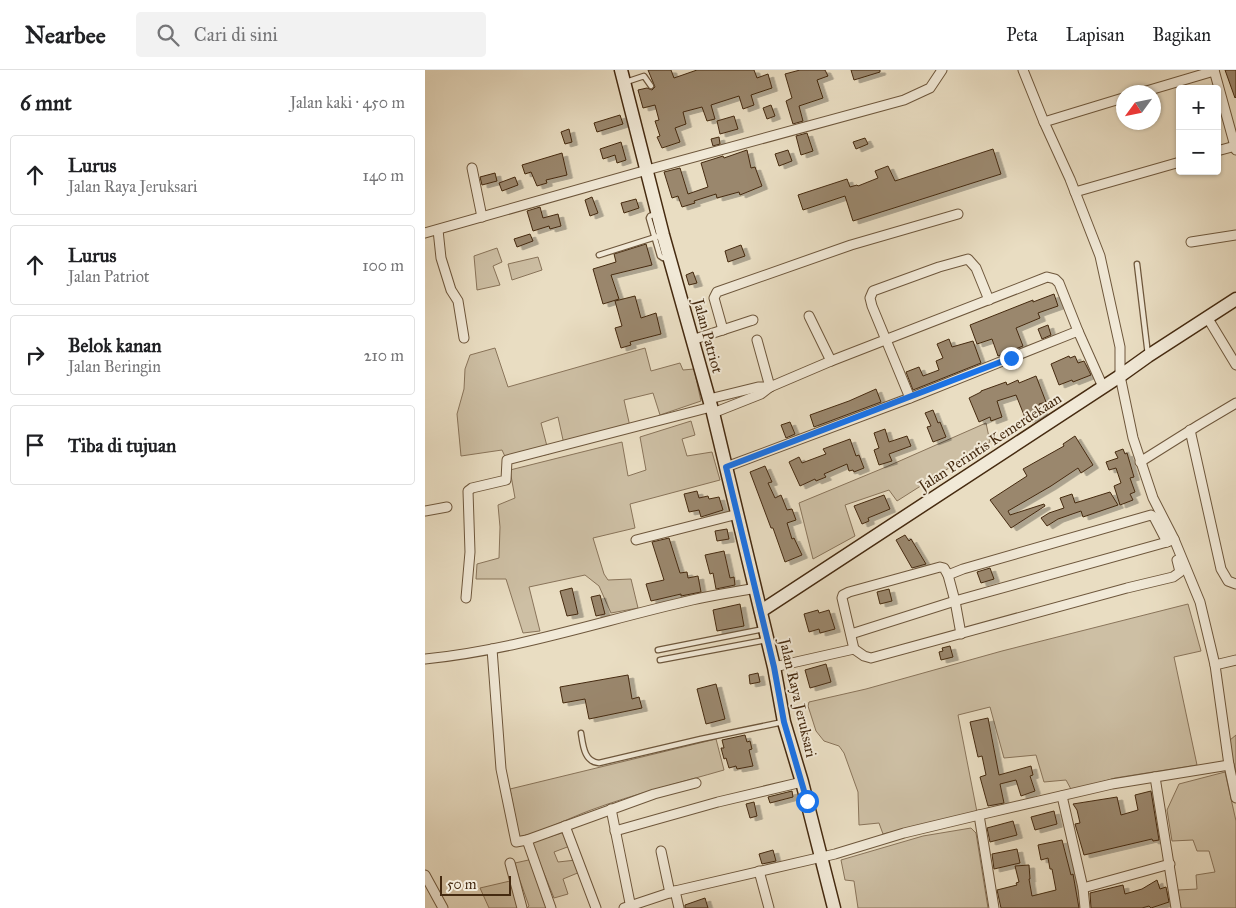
<!DOCTYPE html>
<html lang="id">
<head>
<meta charset="utf-8">
<style>
  body { margin:0; font-family:"IM FELL Great Primer",serif; background:#f2f2f2; color:#202124 }
  .controls { position:absolute; right:15px; top:15px; display:grid; overflow:hidden; border-radius:5px; box-shadow:0 1px 4px #0004 }
  .controls button { width:45px; height:45px; display:grid; place-items:center; padding:0; border:0; border-bottom:1px solid #e0e0e0; background:#fff; color:#202124; font:25px sans-serif }
  .compass { position:absolute; left:691px; top:15px; width:45px; height:45px; border-radius:50%; background:#fff; box-shadow:0 1px 4px #0004; rotate:237deg }
  .scale { position:absolute; left:15px; bottom:12px; width:71px; box-sizing:border-box; padding-left:5px; border:2px solid #452a10; border-top:0; font-size:14px; line-height:18px; white-space:nowrap; color:#452a10; -webkit-text-stroke:4px #f1e9d7; paint-order:stroke }
  .stop { position:absolute; width:15px; height:15px; margin:-11px; border:4px solid #1a73e8; border-radius:50%; background:#fff }
  .stop.end { background:#1a73e8; border-color:#fff; box-shadow:0 1px 5px #0008 }
  .list { margin:0; padding:0; list-style:none }
  h2 { display:flex; justify-content:space-between; align-items:center; height:65px; margin:0; padding:0 20px; font-size:21px }
  h2 small { font-size:16px; font-weight:400; color:#757577 }
  .list li { display:grid; grid-template-columns:32px 1fr auto; gap:15px; align-items:center; box-sizing:border-box; height:80px; margin:0 10px 10px; padding:0 10px; border:1px solid #e0e0e0; border-radius:5px }
  .list b { display:block; font-size:19px; white-space:nowrap }
  .list p { margin:0; font-size:16px; white-space:nowrap; color:#757577 }
  .list em { font-size:16px; font-style:normal; color:#757577 }
  .icon { flex:none; width:28px; height:28px; fill:none; stroke:currentColor; stroke-width:2; stroke-linecap:round; stroke-linejoin:round }
  .map { position:relative; flex:none; width:811px; height:838px; overflow:hidden }
  header { display:flex; align-items:center; gap:30px; box-sizing:border-box; height:70px; padding:0 25px; background:#fff; border-bottom:1px solid #e0e0e0 }
  header strong { font-size:24px }
  nav { display:flex; gap:28px; margin-inline-start:auto; font-size:18px }
  .search { width:350px; height:45px; background:#f2f2f2; display:flex; align-items:center; gap:12px; box-sizing:border-box; padding:0 18px; border-radius:5px; color:#757577; font-size:19px }
  main { display:flex }
  aside { flex:1; background:#fff }
  .map>svg:first-child { display:block }
</style>
</head>
<body>
<header>
<strong>Nearbee</strong>
<div class="search"><svg class="icon" aria-label="search" viewBox="0 0 24 24"><circle cx="10" cy="10" r="6"/><path d="M15 15l6 6"/></svg>Cari di sini</div>
<nav><a>Peta</a><a>Lapisan</a><a>Bagikan</a></nav>
</header>
<main>
<aside>
<h2>6 mnt<small>Jalan kaki · 450 m</small></h2>
<ul class="list">
<li><svg class="icon" aria-label="ahead" viewBox="0 0 24 24"><path d="M12 20V5M6 11l6-6 6 6"/></svg><div><b>Lurus</b><p>Jalan Raya Jeruksari</p></div><em>140 m</em></li>
<li><svg class="icon" aria-label="ahead" viewBox="0 0 24 24"><path d="M12 20V5M6 11l6-6 6 6"/></svg><div><b>Lurus</b><p>Jalan Patriot</p></div><em>100 m</em></li>
<li><svg class="icon" aria-label="right" viewBox="0 0 24 24"><path d="M7 20v-9h11M14 6l5 5-5 5"/></svg><div><b>Belok kanan</b><p>Jalan Beringin</p></div><em>210 m</em></li>
<li><svg class="icon" aria-label="arrive" viewBox="0 0 24 24"><path d="M6 21V4h12l-3 4 3 4H6"/></svg><div><b>Tiba di tujuan</b></div></li>
</ul>
</aside>
<div class="map">
<svg width="811" height="838" viewBox="0 0 811 838">
  <defs>
    <filter id="shadow"><feDropShadow dx="5.5" dy="3" stdDeviation="0" flood-color="#0004"/></filter>
  </defs>
  <rect width="100%" height="100%" fill="#e9ddc2"/>
  <filter id="stains"><feTurbulence type="fractalNoise" baseFrequency=".004" numOctaves="4"/><feColorMatrix values="0 0 0 0 .2 0 0 0 0 .09 0 0 0 0 .02 0 0 0 .5 -.17"/></filter>
  <radialGradient id="worn" r=".72"><stop offset=".6" stop-color="#630" stop-opacity="0"/><stop offset="1" stop-color="#630" stop-opacity=".3"/></radialGradient>
  <g fill="#cdbfa4" stroke="#89745a">
    <polygon points="72,178 77,192 68,196 75,215 52,220 49,186"/>
    <polygon points="113,187 117,200 87,210 83,194"/>
    <polygon points="70,278 83,317 220,278 226,301 255,293 258,300 269,299 276,331 235,345 228,323 199,330 206,361 140,379 133,347 116,353 124,384 83,393 77,380 36,386 32,344 39,319 40,299 45,285"/>
    <polygon points="266,351 270,365 257,369 262,386 287,382 295,410 205,434 210,458 168,468 179,504 183,510 206,509 213,538 186,543 174,516 160,505 104,517 115,561 98,563 81,509 51,509 52,494 74,488 75,457 73,435 90,428 85,400 197,372 203,406 221,400 215,367"/>
    <polygon points="561,353 565,372 472,431 464,420 420,435 430,466 388,489 374,433 461,397"/>
    <polygon points="763,534 776,581 749,587 772,695 690,708 647,721 641,710 619,712 611,685 579,688 565,637 533,645 552,742 458,764 454,753 434,755 433,722 419,683 414,676 399,671 391,661 383,636 384,632 441,619 577,581"/>
    <polygon points="811,665 811,702 805,679 805,670"/>
    <path d="M291,669L299,700C254,713 209,724 166,740C142,749 119,761 94,767L85,719Z"/>
    <polygon points="800,702 811,751 811,838 755,838 753,820 772,819 771,805 790,802 784,781 772,781 768,770 747,771 742,740 754,714"/>
    <polygon points="546,758 551,763 563,838 433,838 429,811 420,810 416,790 498,766"/>
    <polygon points="140,762 145,776 129,782 133,792 151,790 155,802 138,809 143,824 129,828 114,791 106,794 124,838 102,838 104,836 94,808 90,793 108,789 107,772"/>
    <polygon points="85,811 93,838 64,838 55,818"/>
  </g>
  <g fill="#9a876d" stroke="#452a10" filter="url(#shadow)">
    <polygon points="223,0 246,0 249,8 272,0 329,0 332,8 343,4 347,18 326,25 329,35 318,39 314,26 286,35 290,49 282,51 277,37 258,42 261,54 250,58 255,72 237,78 232,67 235,66 230,51 234,50 230,35 218,38 213,20 222,18 227,20 230,17"/>
    <polygon points="375,0 400,0 403,6 392,10 398,28 374,36 378,51 368,54 361,31 367,28 360,4"/>
    <polygon points="426,0 455,0 455,2 429,10"/>
    <polygon points="800,0 811,0 811,27 810,28"/>
    <polygon points="346,35 350,46 342,49 338,38"/>
    <polygon points="195,45 198,54 172,62 169,53"/>
    <polygon points="309,46 313,59 295,64 292,51"/>
    <polygon points="144,59 147,72 140,74 136,62"/>
    <polygon points="382,63 388,81 376,85 371,66"/>
    <polygon points="294,67 295,74 288,76 286,69"/>
    <polygon points="440,68 443,74 431,79 428,72"/>
    <polygon points="196,72 201,90 192,93 190,85 178,89 175,79"/>
    <polygon points="568,79 576,104 428,151 420,126 378,140 373,125 422,109 425,117 432,115 433,116 453,108 450,101 463,96 470,111"/>
    <polygon points="322,80 326,98 330,97 337,116 315,125 314,122 292,128 291,124 269,131 270,133 257,137 253,126 247,128 239,102 255,98 263,124 283,117 276,93 298,86 299,88"/>
    <polygon points="363,80 367,91 354,96 350,84"/>
    <polygon points="137,83 142,105 121,110 122,113 112,116 106,102 100,104 97,95"/>
    <polygon points="70,103 72,111 57,115 55,107"/>
    <polygon points="90,107 93,115 77,121 74,113"/>
    <polygon points="167,127 173,143 165,146 160,130"/>
    <polygon points="211,129 214,138 199,143 196,133"/>
    <polygon points="115,137 118,148 133,144 136,156 125,159 124,156 108,161 102,141"/>
    <polygon points="105,164 108,171 92,177 89,169"/>
    <polygon points="221,174 227,195 186,205 194,229 178,234 168,199 191,192 189,184"/>
    <polygon points="316,175 320,186 303,192 300,181"/>
    <polygon points="268,202 272,213 264,215 261,205"/>
    <polygon points="629,224 633,236 613,243 615,248 591,258 598,276 573,286 567,269 552,274 545,255 608,230 608,232"/>
    <polygon points="210,226 216,248 231,243 236,264 205,272 206,275 196,278 190,258 197,256 190,231"/>
    <polygon points="623,255 626,265 617,269 613,259"/>
    <polygon points="524,269 527,277 548,271 556,293 488,320 481,302 494,297 498,306 514,300 511,291 518,288 512,274"/>
    <polygon points="644,286 645,288 650,286 653,293 659,291 666,305 648,312 647,310 634,315 626,294"/>
    <polygon points="611,306 621,332 614,334 618,343 601,350 591,325 572,331 577,347 566,351 565,347 554,352 544,328 556,322 556,321 581,312 582,315 593,310 594,313"/>
    <polygon points="451,319 456,332 389,357 385,345 424,331"/>
    <polygon points="508,340 513,353 515,352 521,367 508,372 502,357 506,356 500,343"/>
    <polygon points="365,352 370,364 361,368 356,355"/>
    <polygon points="460,359 464,372 482,366 486,376 464,384 467,391 454,395 449,380 454,378 449,363"/>
    <polygon points="650,366 668,395 656,403 653,398 626,416 583,441 585,445 619,434 620,436 586,458 565,430 602,406 598,399 639,376 638,374"/>
    <polygon points="425,369 431,386 434,385 439,398 429,402 428,400 424,401 422,394 399,404 401,407 391,411 390,409 375,416 364,392 374,387 377,393 401,384 398,379"/>
    <polygon points="698,379 700,384 702,383 709,407 705,408 710,422 705,424 708,430 695,435 689,416 696,413 691,398 684,400 681,392 693,388 690,382"/>
    <polygon points="340,396 347,412 343,413 350,428 356,425 362,440 367,439 371,450 362,453 367,469 369,468 377,485 360,492 348,458 346,458 325,402"/>
    <polygon points="272,421 274,428 283,426 284,429 294,427 298,440 276,447 274,440 264,442 259,424"/>
    <polygon points="685,422 693,435 658,447 656,441 633,449 622,456 616,448 624,443 639,438 635,428 647,424 650,433"/>
    <polygon points="459,425 465,439 443,448 444,451 437,454 429,436"/>
    <polygon points="302,459 304,469 292,471 290,461"/>
    <polygon points="480,465 484,471 486,469 501,494 487,498 471,470"/>
    <polygon points="244,468 255,503 262,502 263,508 273,506 276,522 256,526 256,524 226,531 221,514 239,510 227,472"/>
    <polygon points="299,481 305,508 309,507 310,515 291,519 288,503 285,504 280,485"/>
    <polygon points="565,498 569,509 556,513 552,502"/>
    <polygon points="147,518 153,544 142,546 135,521"/>
    <polygon points="464,519 467,531 455,534 452,522"/>
    <polygon points="175,525 180,544 171,546 166,527"/>
    <polygon points="315,534 319,556 292,561 288,540"/>
    <polygon points="393,540 394,543 404,540 410,559 395,563 394,559 384,562 379,544"/>
    <polygon points="525,576 528,587 516,590 514,582 518,581 517,578"/>
    <polygon points="401,594 406,612 385,618 380,600"/>
    <polygon points="333,603 335,612 325,614 324,605"/>
    <polygon points="203,605 207,629 214,627 217,638 164,649 160,629 138,633 135,617"/>
    <polygon points="291,614 300,649 281,654 272,619"/>
    <polygon points="563,648 574,705 606,696 608,705 605,706 610,721 596,726 591,710 575,714 579,733 563,736 555,707 561,705 557,686 553,687 545,652"/>
    <polygon points="320,665 322,672 325,671 327,679 324,680 328,696 312,699 311,696 304,698 301,688 299,689 296,678 299,678 297,670"/>
    <polygon points="367,721 368,727 345,733 343,727"/>
    <polygon points="726,721 734,770 728,771 727,769 659,785 650,754 655,753 652,740 648,734 692,727 696,745 713,740 710,725"/>
    <polygon points="329,732 332,746 325,748 321,734"/>
    <polygon points="629,741 632,754 610,760 606,747"/>
    <polygon points="588,751 592,765 565,772 562,758"/>
    <polygon points="637,770 646,805 648,804 654,838 576,838 572,820 592,815 591,813 594,812 590,796 604,795 605,809 604,809 607,826 631,820 627,799 625,799 623,788 616,790 613,775"/>
    <polygon points="592,779 595,793 569,799 567,784"/>
    <polygon points="348,780 351,791 337,794 334,784"/>
    <polygon points="732,810 735,819 741,817 744,832 726,838 724,836 717,838 666,838 665,823 698,815 700,824 717,819"/>
    <polygon points="280,828 283,838 260,838 260,835"/>
  </g>
  <g fill="none" stroke-linecap="round" stroke-linejoin="round">
    <defs>
      <g id="lane">
        <polyline points="201,12 219,6 226,16"/>
        <polyline points="231,144 225,146 224,148 235,186 238,188 243,187"/>
        <polyline points="174,185 237,165"/>
        <polyline points="712,194 723,285"/>
        <polyline points="233,580 339,559"/>
        <polyline points="235,590 341,570"/>
        <path d="M156,663C158,675 159,692 174,693L276,669L358,652"/>
      </g>
      <g id="street">
        <polyline points="598,0 619,52 645,109 675,186 695,277 695,306 708,368 728,428 749,469 775,532 790,595 804,695"/>
        <polyline points="789,0 811,80"/>
        <polyline points="718,22 789,1"/>
        <polyline points="619,52 698,28"/>
        <polyline points="792,81 810,76"/>
        <polyline points="47,98 57,147"/>
        <polyline points="650,122 755,92"/>
        <polyline points="13,160 16,188 26,220 33,231 39,268"/>
        <polyline points="0,163 222,100 479,30 505,18 517,0"/>
        <polyline points="766,172 811,165"/>
        <polyline points="384,246 406,291"/>
        <polyline points="782,247 811,295"/>
        <polyline points="298,260 289,228 292,222 426,175 533,144"/>
        <polyline points="267,270 328,250"/>
        <polyline points="332,270 345,317"/>
        <polyline points="485,328 447,236 445,228 448,221 514,197 543,189 551,198 564,230"/>
        <polyline points="284,329 333,317 345,317"/>
        <polyline points="288,343 336,324 345,317 406,291 622,207 630,209 634,213 653,261"/>
        <polyline points="765,360 796,499 803,511 811,514"/>
        <polyline points="715,392 774,355 811,333"/>
        <polyline points="301,397 485,328 653,261 678,317"/>
        <polyline points="0,441 22,437"/>
        <polyline points="211,470 313,444"/>
        <polyline points="523,505 530,531 536,564"/>
        <polyline points="41,528 45,482 43,421 47,418 81,410 82,390 286,337"/>
        <polyline points="426,564 530,531 742,472"/>
        <polyline points="67,579 76,699 91,772 102,770 229,724 271,713"/>
        <polyline points="429,579 417,528 418,525 424,522 515,497 519,498 523,505 538,499 726,445 729,447 742,472 749,469"/>
        <path d="M0,589C91,580 179,550 267,530C288,525 310,522 331,518"/>
        <polyline points="790,595 811,590"/>
        <polyline points="349,597 429,579 439,586 446,588 702,518 748,507 755,502 752,490"/>
        <polyline points="730,707 751,838"/>
        <polyline points="637,726 658,818 660,838"/>
        <polyline points="186,739 206,838"/>
        <polyline points="554,745 569,838"/>
        <polyline points="140,756 171,838"/>
        <polyline points="190,761 293,732 377,712"/>
        <polyline points="102,770 126,838"/>
        <polyline points="236,781 245,823"/>
        <polyline points="85,793 97,838"/>
        <polyline points="334,801 344,838"/>
        <polyline points="0,805 18,838"/>
        <polyline points="658,818 745,794"/>
        <polyline points="250,821 254,838"/>
        <polyline points="199,838 250,821 410,784 479,763 554,745 687,714 804,695 811,728"/>
      </g>
      <g id="secondary">
        <polyline points="196,0 238,165 288,343 349,597 359,652 377,712 409,838"/>
        <polyline points="336,541 695,306 723,286 811,229"/>
      </g>
    </defs>
    <use href="#lane" stroke="#6e573c" stroke-width="7"/>
    <use href="#street" stroke="#6e573c" stroke-width="11"/>
    <use href="#secondary" stroke="#452a10" stroke-width="15"/>
    <use href="#lane" stroke="#f1e9d7" stroke-width="4.5"/>
    <use href="#street" stroke="#f1e9d7" stroke-width="9"/>
    <use href="#secondary" stroke="#f1e9d7" stroke-width="12"/>
  </g>
  <g fill="none" stroke-linecap="round" stroke-linejoin="round">
    <polyline stroke="#1a73e8" stroke-width="6" points="382,731 359,652 349,597 301,397 586,288"/>
  </g>
  <g text-anchor="middle" dominant-baseline="central" stroke-width="4" stroke-linejoin="round" paint-order="stroke">
    <g font-size="15" fill="#452a10" stroke="#f1e9d7">
      <text transform="translate(283 266) rotate(75)">Jalan Patriot</text>
      <text transform="translate(565 372) rotate(-33)">Jalan Perintis Kemerdekaan</text>
      <text transform="translate(373 628) rotate(77)">Jalan Raya Jeruksari</text>
    </g>
  </g>
  <rect width="100%" height="100%" filter="url(#stains)"/>
  <rect width="100%" height="100%" fill="url(#worn)"/>
</svg>
<div class="controls">
<button>+</button>
<button>−</button>
</div>
<svg class="compass" viewBox="-18 -18 36 36"><path d="M0-13l5 13h-10z" fill="#e53935"/><path d="M0 13l5-13h-10z" fill="#757577"/></svg>
<div class="scale">50 m</div>
<div class="stop" style="left:382px;top:731px"></div>
<div class="stop end" style="left:586px;top:288px"></div>
</div>
</main>
</body>
</html>
